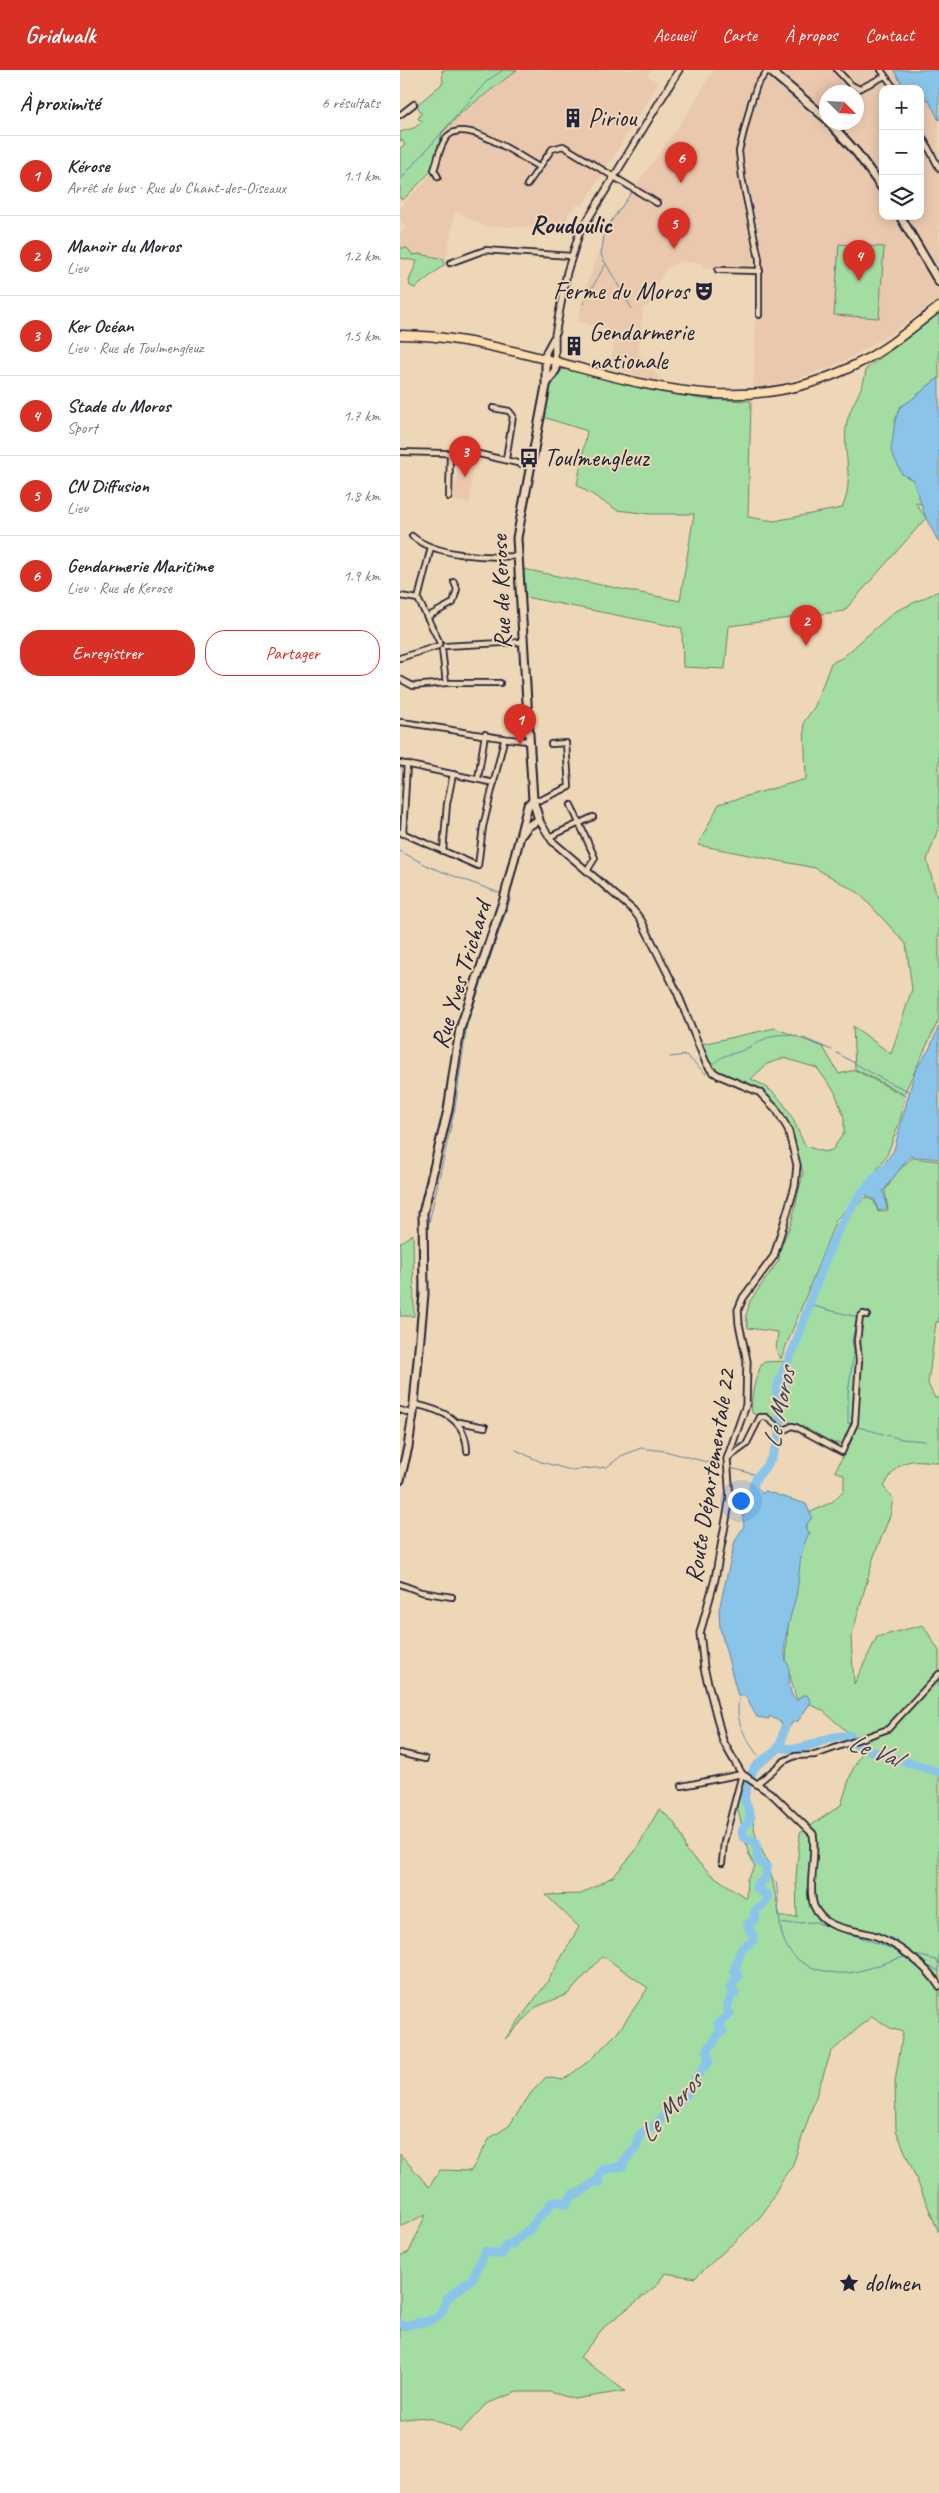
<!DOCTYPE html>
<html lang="fr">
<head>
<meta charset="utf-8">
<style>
  body { margin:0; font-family:Caveat,sans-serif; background:#f2f2f3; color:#2b2b33 }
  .controls { position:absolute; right:15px; top:15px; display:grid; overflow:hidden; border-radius:10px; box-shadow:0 2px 12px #0003 }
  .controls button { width:45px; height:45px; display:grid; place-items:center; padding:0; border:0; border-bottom:1px solid #e1e1e2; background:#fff; color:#2b2b33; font:25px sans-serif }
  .compass { position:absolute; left:419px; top:15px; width:45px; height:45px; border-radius:50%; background:#fff; box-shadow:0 2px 12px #0003; rotate:114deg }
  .you { position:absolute; left:340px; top:1430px; width:18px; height:18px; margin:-12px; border:4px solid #fff; border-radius:50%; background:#1a73e8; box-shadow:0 0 0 8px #1a73e833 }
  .badge { display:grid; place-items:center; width:32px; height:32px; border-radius:50%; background:#d93025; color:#fff; font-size:16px; font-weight:700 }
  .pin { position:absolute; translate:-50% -41px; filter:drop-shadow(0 1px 2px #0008) }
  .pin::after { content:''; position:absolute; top:26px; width:18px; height:15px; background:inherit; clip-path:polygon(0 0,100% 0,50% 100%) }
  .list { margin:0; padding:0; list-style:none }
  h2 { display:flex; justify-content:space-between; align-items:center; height:65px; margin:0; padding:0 20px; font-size:21px }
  h2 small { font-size:16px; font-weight:400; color:#7c7c81 }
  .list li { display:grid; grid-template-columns:32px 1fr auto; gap:15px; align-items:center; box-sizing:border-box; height:80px; padding:0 20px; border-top:1px solid #e1e1e2 }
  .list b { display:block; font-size:19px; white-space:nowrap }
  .list p { margin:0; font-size:16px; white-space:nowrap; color:#7c7c81 }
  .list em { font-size:16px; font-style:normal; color:#7c7c81 }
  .actions { display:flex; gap:10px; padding:15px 20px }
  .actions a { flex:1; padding:11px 0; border:1px solid #d93025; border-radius:20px; text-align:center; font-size:18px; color:#d93025 }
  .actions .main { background:#d93025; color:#fff }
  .icon { flex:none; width:28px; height:28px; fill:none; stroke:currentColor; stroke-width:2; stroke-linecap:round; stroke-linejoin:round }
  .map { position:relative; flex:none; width:539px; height:2423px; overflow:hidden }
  header { display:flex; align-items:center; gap:30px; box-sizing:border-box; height:70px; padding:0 25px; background:#d93025; color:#fff }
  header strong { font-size:24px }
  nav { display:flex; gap:28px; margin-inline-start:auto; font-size:18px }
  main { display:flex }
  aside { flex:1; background:#fff }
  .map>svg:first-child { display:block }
</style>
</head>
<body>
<header>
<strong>Gridwalk</strong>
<nav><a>Accueil</a><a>Carte</a><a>À propos</a><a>Contact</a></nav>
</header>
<main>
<aside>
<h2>À proximité<small>6 résultats</small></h2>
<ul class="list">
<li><span class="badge">1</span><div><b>Kérose</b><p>Arrêt de bus · Rue du Chant-des-Oiseaux</p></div><em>1.1 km</em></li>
<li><span class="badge">2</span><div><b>Manoir du Moros</b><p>Lieu</p></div><em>1.2 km</em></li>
<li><span class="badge">3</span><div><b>Ker Océan</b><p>Lieu · Rue de Toulmengleuz</p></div><em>1.5 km</em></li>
<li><span class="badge">4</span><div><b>Stade du Moros</b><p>Sport</p></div><em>1.7 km</em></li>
<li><span class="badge">5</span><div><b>CN Diffusion</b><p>Lieu</p></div><em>1.8 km</em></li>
<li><span class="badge">6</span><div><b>Gendarmerie Maritime</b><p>Lieu · Rue de Kerose</p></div><em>1.9 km</em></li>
</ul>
<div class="actions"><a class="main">Enregistrer</a><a>Partager</a></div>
</aside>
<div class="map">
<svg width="539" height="2423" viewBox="0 0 539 2423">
  <rect width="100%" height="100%" fill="#eed7b6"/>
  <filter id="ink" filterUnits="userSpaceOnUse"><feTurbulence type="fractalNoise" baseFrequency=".02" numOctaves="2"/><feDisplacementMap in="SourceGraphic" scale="10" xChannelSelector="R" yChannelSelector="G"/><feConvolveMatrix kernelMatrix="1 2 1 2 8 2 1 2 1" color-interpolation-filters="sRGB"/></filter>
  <g filter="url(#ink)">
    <g fill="#eac8ae" fill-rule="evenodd">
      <polygon points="117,0 251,0 247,5 259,13 182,137 177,134 169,143 165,158 84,156 55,141 46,190 38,197 0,186 0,163 6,158 0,150 0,137 29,107 38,63"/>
      <path d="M314,0H494L504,19H483V146H520V33L539,24V229L490,264L441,293L387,312L353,317L358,195L303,198L302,193L280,192L267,198L256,216L248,237H243L239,283L263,312L209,297L217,262L178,252L183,226L208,155L286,45ZM427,22H457V52H427Z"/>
      <polygon points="57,387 74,388 69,433 52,430 57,408"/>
    </g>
    <g fill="#a4dda2" stroke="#63806e" fill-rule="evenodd">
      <polygon points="42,0 117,0 61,43 42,63 32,100 4,129 0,129 0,78 5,75 2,70 0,71 0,62 14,58 23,51 18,49 21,43 17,35 43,13"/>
      <polygon points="439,174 484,177 479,248 434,245"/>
      <polygon points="0,178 7,178 13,185 19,184 44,189 44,195 15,218 10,216 9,211 17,191 0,188"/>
      <path d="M539,244V308C525,317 515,329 500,337L502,404L513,410L522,435L515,432L526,448L444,541L329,556L325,599L283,597L282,558L125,527L123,499L280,531L294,444H250L217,440L177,415L187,361L143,347L152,311L163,299L301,329L351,331L348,447L374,451L442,438C455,411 443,387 446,358C448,336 465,320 466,299Z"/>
      <polygon points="539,521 539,756 527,790 539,835 539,949 504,1024 455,999 453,956 491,984 512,919 506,874 459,823 415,798 298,775 319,734 406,709 404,652 415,636 431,593 442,588 494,542"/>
      <path d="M375,958L423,977L439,1004L455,1000L505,1026L500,1051L487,1085L458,1127L436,1150L381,1289L376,1280L378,1262L348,1258L346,1246L350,1231L379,1190L380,1178L391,1154L403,1103L392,1064L376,1035L367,1027L312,1001L302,974ZM384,988L417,998L435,1022L444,1047V1063L432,1080L424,1082L405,1076C391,1045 384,1023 351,1009L367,994Z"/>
      <path d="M512,1088L539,1091V1252H536L528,1314L535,1328H539V1393C509,1388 498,1389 484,1417L493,1429L490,1446L474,1486L451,1568L454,1614L477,1567L523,1555L539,1581V2163L496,2060L495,2012L503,1962L490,1958L472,1946L431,1982L392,2097C377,2112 373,2133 359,2148C339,2169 316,2188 295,2208L265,2203L257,2215L203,2258L180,2287L225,2321L174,2329L150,2322H117L86,2334L60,2362C38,2350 25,2343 0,2351V2186L9,2182L26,2144L0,2157V2084L29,2117L40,2100L71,2101L90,2068L109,2056L131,2023L146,2007L163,2010L189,1991L218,1962L248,1918L203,1886L168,1924L136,1937L105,1969L146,1914L179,1857L146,1825L181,1824L214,1806L236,1780L259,1739L273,1751L282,1766L286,1781L312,1805L346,1828L347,1809L355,1797L349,1785L335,1728L340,1715L348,1728L357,1771L369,1794L380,1847H397L396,1807L400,1763L441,1735L452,1701L465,1677L422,1640L396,1628L386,1590L389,1537L397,1488L411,1442L432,1432L444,1420V1405L435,1401L453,1368L443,1373H431L398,1354L380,1350L375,1353L352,1343C350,1326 355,1307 363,1292L391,1291L405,1239L422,1207L428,1183L441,1150L466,1127L474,1131L478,1142L488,1140L485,1121L497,1102Z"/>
      <polygon points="13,1164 14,1246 0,1246 0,1173"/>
    </g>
    <g fill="#8ac5e9" stroke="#6084a3">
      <polygon points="494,0 539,0 539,50 528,29 520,33 520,19 504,18"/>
      <path d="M539,308V473L526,448L513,410L502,404L491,381L495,351L500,337C515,329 525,317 539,308Z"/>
      <polygon points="539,956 539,1089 510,1086 483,1121 487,1138 478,1141 475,1130 467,1126 466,1121 494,1080 515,1001 530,978"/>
      <path d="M353,1413L363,1424L365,1421L406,1434L412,1447L405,1457L407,1462H410C397,1484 401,1502 396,1526C392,1543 381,1573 386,1591C387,1593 389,1595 389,1598C390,1609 387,1623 397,1631L402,1625H407L411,1632L398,1651L393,1652L381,1668L379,1666L382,1653L370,1646L369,1649L357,1647L345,1626H338L320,1558L319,1540L335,1471L344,1456L343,1447Z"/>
    </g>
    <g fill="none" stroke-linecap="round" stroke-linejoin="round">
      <g stroke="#6084a3" stroke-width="1">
        <polyline points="0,110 87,11 103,0"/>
        <polyline points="223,115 232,122 205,160 201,185 232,239"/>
        <polyline points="183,234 205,195"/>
        <polyline points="0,781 30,797 102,824"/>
        <polyline points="403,968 432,980"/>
        <polyline points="437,983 484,1010 509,1021"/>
        <polyline points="270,987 286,985 306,1004 307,1002"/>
        <path d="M313,995C324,982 331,986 343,980C365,970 371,961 397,966"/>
        <polyline points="27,1161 55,1038 67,954 111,827 108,826"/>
        <polyline points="20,1182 21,1167"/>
        <polyline points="409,1235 457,1247 452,1271 454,1281 448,1323 448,1353 450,1354"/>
        <polyline points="16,1265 20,1199"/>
        <polyline points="458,1357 501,1369 525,1371"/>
        <polyline points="116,1380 141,1392 171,1400 207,1397 221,1386 241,1378 265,1381 322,1396"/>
        <polyline points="331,1398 357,1405"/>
        <path d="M340,1626C332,1651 348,1672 362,1691"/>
        <path d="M365,1803L376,1812C380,1833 376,1861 389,1880C402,1900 438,1907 459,1901C474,1897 489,1891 504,1887"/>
        <polyline points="382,1854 415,1852 483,1875 502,1884"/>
        <polyline points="516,1885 536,1890 539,1894"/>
        <polyline points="524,1894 539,1901"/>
        <polyline points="531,1910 539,1921"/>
      </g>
      <g stroke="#8ac5e9" stroke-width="9">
        <path d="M353,1425C351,1409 361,1404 369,1392C374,1384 377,1373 380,1364C384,1349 375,1334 377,1319C380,1303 391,1288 396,1273C419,1209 433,1144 486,1097"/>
        <path d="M380,1675L384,1678C412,1682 424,1663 451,1666L456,1676L539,1702"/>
        <path d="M351,1706C353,1691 372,1688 379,1677C382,1671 383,1663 385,1657"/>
        <path d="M0,2253L5,2256C25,2249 41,2257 46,2229L73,2208L85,2181L101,2185L106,2175L112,2174C118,2167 124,2164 131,2158C139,2149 136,2147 147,2140L151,2133L156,2131L166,2134L173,2124L180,2123L194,2112H199V2104L203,2100L223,2096L225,2090L236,2078L240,2064L256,2054L289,2022L295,2009L309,1991L307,1982L309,1976L314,1973L316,1966L323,1961L318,1954L330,1944L327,1938L330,1928L336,1923L330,1918L338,1906L334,1901L342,1878L353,1871V1865L348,1857V1854L356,1848L354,1842C360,1836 367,1835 367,1825L356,1818L357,1814L366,1809L367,1797L358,1791L356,1772L343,1767L342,1761L351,1747L344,1728L348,1713"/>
      </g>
      <defs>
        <g id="minor">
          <polyline points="437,0 450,14 459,19 485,6"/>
          <polyline points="481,0 495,19"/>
          <polyline points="0,45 14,34"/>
          <polyline points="520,62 539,98"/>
          <path d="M38,107L34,100C38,90 39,76 47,67C65,46 120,87 139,97"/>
          <polyline points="127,115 152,79 163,76 257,133"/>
          <polyline points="50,193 85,180 171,186"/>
          <polyline points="318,200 360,201"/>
          <polyline points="359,245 359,189 342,108 339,81 351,33 357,15 368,0"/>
          <polyline points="93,338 109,341 113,346 106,389"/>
          <polyline points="0,382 79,384 130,396"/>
          <polyline points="49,427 50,384"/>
          <path d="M12,466C35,486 87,488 117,486"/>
          <polyline points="31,477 18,529 40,573"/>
          <polyline points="0,526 18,529"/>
          <polyline points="27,547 53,533 57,519 54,512"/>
          <polyline points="45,576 123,572"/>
          <polyline points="0,588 38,576"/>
          <polyline points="0,609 13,616 46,613 42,579"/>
          <polyline points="46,613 100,613"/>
          <path d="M0,652C43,657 86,668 129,671"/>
          <polyline points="0,693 94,713"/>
          <polyline points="78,709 85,664"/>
          <polyline points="133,730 140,730 169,717 166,673 151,674"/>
          <polyline points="171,735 195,788 187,801"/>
          <polyline points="0,762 78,796 83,757 104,670"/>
          <polyline points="3,764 7,694"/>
          <polyline points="149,767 193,747"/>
          <polyline points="43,781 47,734 53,704"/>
          <path d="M14,1334C41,1340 66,1348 67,1381"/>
          <polyline points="0,1340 13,1344"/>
          <polyline points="59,1352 85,1357"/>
          <polyline points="328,1388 346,1375 360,1347 366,1347 383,1361 392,1356 396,1357 442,1382 455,1353 459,1290 457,1271 460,1247 463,1244 467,1245"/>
          <polyline points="0,1514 21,1522 52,1527"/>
          <polyline points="0,1683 25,1689"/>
          <polyline points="357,1714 384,1691 395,1686 415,1685 488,1659 539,1604"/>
          <polyline points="282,1716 342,1704"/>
          <polyline points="322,1793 324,1772 342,1704"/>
        </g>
        <g id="tertiary">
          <polyline points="146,290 146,282 153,269"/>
          <polyline points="155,292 155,265 167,202 179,164 279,0"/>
          <path d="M139,750L152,771L233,840L241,850L277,922L306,993L312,1001L318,1005L359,1022L376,1039L388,1059L397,1095L395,1116L374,1186L343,1228L338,1240L339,1254L347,1291L346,1335L327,1389L330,1428L315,1509L300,1563L304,1598L323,1671L332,1687L342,1704L373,1725L413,1764C417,1786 407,1816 414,1836C424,1860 452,1859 473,1865C495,1872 527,1896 539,1916"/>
        </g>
        <g id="secondary">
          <polyline points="369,0 427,49"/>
          <polyline points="429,52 457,83 483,119"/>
          <polyline points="500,146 539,212"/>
          <polyline points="147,313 156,299 155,292"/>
          <polyline points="122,764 128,756 139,750 133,730 117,468 146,316 146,290"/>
          <polyline points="0,1410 8,1377 13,1344 24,1224 23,1143 48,1040 60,959 104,829 128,735 133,730"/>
        </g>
        <path id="primary" d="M0,265C49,265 95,277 142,288C250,316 347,350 455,295C486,280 512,258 539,237"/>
      </defs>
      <use href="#minor" stroke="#22223b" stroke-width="8"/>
      <use href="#tertiary" stroke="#22223b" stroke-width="9"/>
      <use href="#secondary" stroke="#22223b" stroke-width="11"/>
      <use href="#primary" stroke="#22223b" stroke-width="11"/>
      <use href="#minor" stroke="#eed7b6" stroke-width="4.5"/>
      <use href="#tertiary" stroke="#eed7b6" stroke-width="5.5"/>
      <use href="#secondary" stroke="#eed7b6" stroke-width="7"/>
      <use href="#primary" stroke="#fcdcac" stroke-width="8"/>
      <polyline stroke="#22223b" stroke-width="1" points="196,0 197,0"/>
    </g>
  </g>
  <defs>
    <symbol id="building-bare" viewBox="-9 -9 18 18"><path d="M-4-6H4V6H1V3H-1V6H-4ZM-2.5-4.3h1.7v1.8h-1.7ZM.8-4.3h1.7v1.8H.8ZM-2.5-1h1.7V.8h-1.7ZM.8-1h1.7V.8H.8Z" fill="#22223b" stroke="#eed7b6" stroke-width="2.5" paint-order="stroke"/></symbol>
    <symbol id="theatre-bare" viewBox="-9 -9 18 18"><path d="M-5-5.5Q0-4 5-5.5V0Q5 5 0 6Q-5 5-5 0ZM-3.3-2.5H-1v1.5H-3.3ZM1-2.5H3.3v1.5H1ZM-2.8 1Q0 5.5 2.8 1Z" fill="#22223b" stroke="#eed7b6" stroke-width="2.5" paint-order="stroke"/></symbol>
    <symbol id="bus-bare" viewBox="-9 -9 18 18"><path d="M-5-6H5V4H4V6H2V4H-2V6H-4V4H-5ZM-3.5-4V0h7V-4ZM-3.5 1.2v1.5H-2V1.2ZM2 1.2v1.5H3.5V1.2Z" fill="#22223b" stroke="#eed7b6" stroke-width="2.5" paint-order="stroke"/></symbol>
    <symbol id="sight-bare" viewBox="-9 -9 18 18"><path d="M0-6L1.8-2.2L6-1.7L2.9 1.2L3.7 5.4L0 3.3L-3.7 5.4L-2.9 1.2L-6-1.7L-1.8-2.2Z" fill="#22223b" stroke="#eed7b6" stroke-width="2.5" paint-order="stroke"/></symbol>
  </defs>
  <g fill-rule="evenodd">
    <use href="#building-bare" x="159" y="34" width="28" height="28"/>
    <use href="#theatre-bare" x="290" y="207" width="28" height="28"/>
    <use href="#building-bare" x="160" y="262" width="28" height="28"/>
    <use href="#bus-bare" x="115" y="374" width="28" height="28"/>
    <use href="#sight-bare" x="435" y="2199" width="28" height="28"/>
  </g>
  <g text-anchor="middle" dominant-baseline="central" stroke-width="4" stroke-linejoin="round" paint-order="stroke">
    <g font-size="25" fill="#22223b" stroke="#eed7b6" text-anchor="start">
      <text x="188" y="48">Piriou</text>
      <text x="289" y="221" text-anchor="end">Ferme du Moros</text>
      <text x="189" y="262">Gendarmerie<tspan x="189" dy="29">nationale</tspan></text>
      <text x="144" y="388">Toulmengleuz</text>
      <text x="464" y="2213">dolmen</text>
    </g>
    <g font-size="25" fill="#22223b" stroke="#eed7b6">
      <text transform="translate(101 522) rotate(-92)">Rue de Kerose</text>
      <text transform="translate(61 905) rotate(-73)">Rue Yves Trichard</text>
      <text transform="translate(310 1406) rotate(-81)">Route Départementale 22</text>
    </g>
    <g font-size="26" font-weight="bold" fill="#22223b" stroke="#eed7b6">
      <text x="171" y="154">Roudoulic</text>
    </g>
    <g font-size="26" font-style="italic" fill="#37435e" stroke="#eed7b6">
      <text transform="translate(379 1338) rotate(-79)">Le Moros</text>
      <text transform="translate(474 1680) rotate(20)">Le Val</text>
      <text transform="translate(270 2038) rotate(-49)">Le Moros</text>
    </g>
  </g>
</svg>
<div class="controls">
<button>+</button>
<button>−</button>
<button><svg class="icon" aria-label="layers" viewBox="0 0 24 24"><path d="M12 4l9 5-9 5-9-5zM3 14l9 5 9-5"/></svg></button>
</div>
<svg class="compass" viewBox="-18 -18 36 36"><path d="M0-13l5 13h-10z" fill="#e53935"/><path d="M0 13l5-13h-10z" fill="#7c7c81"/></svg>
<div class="you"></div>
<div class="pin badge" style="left:120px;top:675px">1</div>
<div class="pin badge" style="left:406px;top:576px">2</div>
<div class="pin badge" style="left:65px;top:407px">3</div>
<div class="pin badge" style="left:459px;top:211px">4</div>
<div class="pin badge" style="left:274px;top:179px">5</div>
<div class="pin badge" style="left:281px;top:113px">6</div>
</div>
</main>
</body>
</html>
